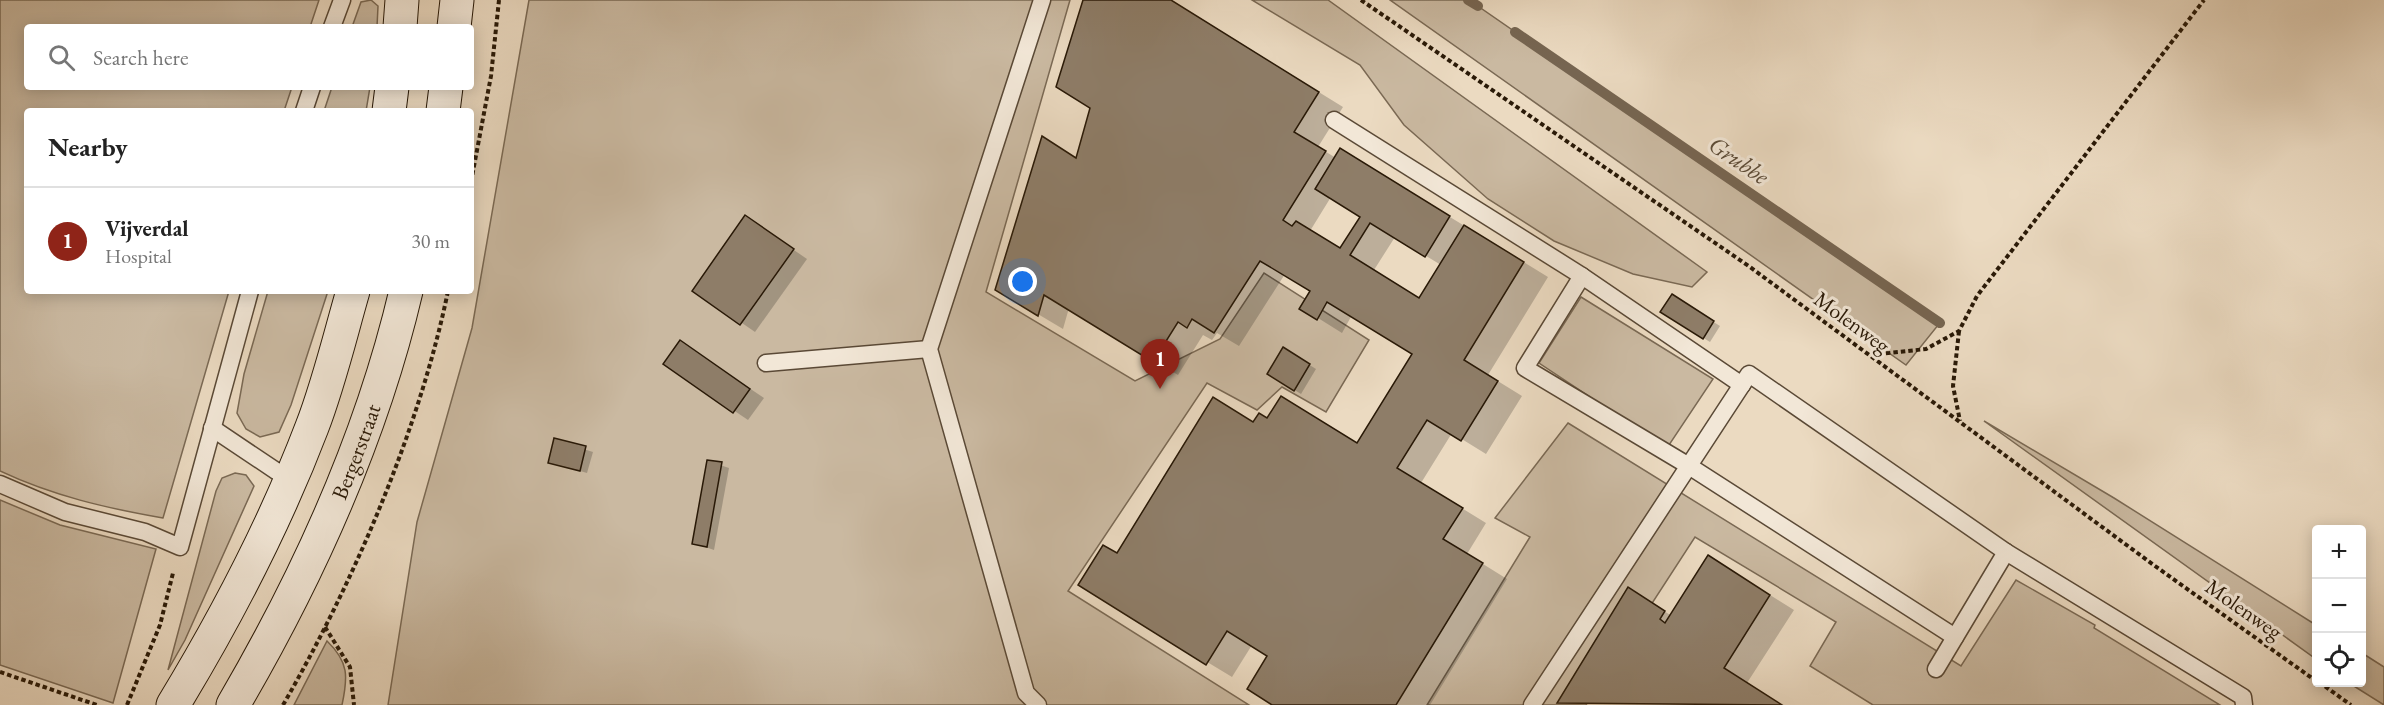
<!DOCTYPE html>
<html lang="en">
<head>
<meta charset="utf-8">
<style>
  body { margin:0; font-family:"EB Garamond",serif; background:#f6f6f6; color:#222 }
  .controls { position:absolute; right:18px; bottom:18px; display:grid; overflow:hidden; border-radius:6px; box-shadow:0 3px 15px #0003 }
  .controls button { width:54px; height:54px; display:grid; place-items:center; padding:0; border:0; border-bottom:2px solid #e0e0e0; background:#fff; color:#222; font:30px sans-serif }
  .you { position:absolute; left:1023px; top:282px; width:21px; height:21px; margin:-15px; border:4px solid #fff; border-radius:50%; background:#1a73e8; box-shadow:0 0 0 9px #1a73e833 }
  .badge { display:grid; place-items:center; width:39px; height:39px; border-radius:50%; background:#8f2418; color:#fff; font-size:20px; font-weight:700 }
  .pin { position:absolute; translate:-50% -50px; filter:drop-shadow(0 2px 3px #0008) }
  .pin::after { content:''; position:absolute; top:32px; width:21px; height:18px; background:inherit; clip-path:polygon(0 0,100% 0,50% 100%) }
  .list { margin:0; padding:0; list-style:none }
  h2 { display:flex; justify-content:space-between; align-items:center; height:78px; margin:0; padding:0 24px; font-size:26px }
  h2 small { font-size:20px; font-weight:400; color:#767676 }
  .list li { display:grid; grid-template-columns:39px 1fr auto; gap:18px; align-items:center; box-sizing:border-box; height:108px; padding:0 24px; border-top:2px solid #e0e0e0 }
  .list b { display:block; font-size:22px; white-space:nowrap }
  .list p { margin:0; font-size:20px; white-space:nowrap; color:#767676 }
  .list em { font-size:20px; font-style:normal; color:#767676 }
  .icon { flex:none; width:33px; height:33px; fill:none; stroke:currentColor; stroke-width:2; stroke-linecap:round; stroke-linejoin:round }
  .map { position:relative; flex:none; width:2384px; height:705px; overflow:hidden }
  .search { position:absolute; background:#fff; box-shadow:0 3px 15px #0003; left:24px; top:24px; width:450px; height:66px; display:flex; align-items:center; gap:15px; box-sizing:border-box; padding:0 21px; border-radius:6px; color:#767676; font-size:22px }
  .panel { position:absolute; background:#fff; box-shadow:0 3px 15px #0003; left:24px; top:108px; width:450px; height:186px; border-radius:6px }
  .map>svg:first-child { display:block }
</style>
</head>
<body>
<div class="map">
<svg width="2384" height="705" viewBox="0 0 2384 705">
  <rect width="100%" height="100%" fill="#ebdac1"/>
  <filter id="stains"><feTurbulence type="fractalNoise" baseFrequency=".00333" numOctaves="4"/><feColorMatrix values="0 0 0 0 .2 0 0 0 0 .09 0 0 0 0 .02 0 0 0 .5 -.17"/></filter>
  <radialGradient id="worn" r=".72"><stop offset=".6" stop-color="#630" stop-opacity="0"/><stop offset="1" stop-color="#630" stop-opacity=".3"/></radialGradient>
  <g fill="#cab9a1" stroke="#7a6954" stroke-width="1.5">
    <path d="M0,0H319L310,27H27V87H292L284,111H27V291H229L163,518C106,508 53,496 0,471Z"/>
    <polygon points="371,0 378,6 377,27 352,27 361,2"/>
    <polygon points="529,0 1070,0 986,292 1135,381 1220,339 1264,273 1369,340 1326,412 1282,387 1257,410 1207,383 1068,591 1249,705 388,705 417,522 472,328"/>
    <polygon points="1252,0 1328,0 1707,272 1692,287 1633,274 1554,241 1488,199 1404,125 1360,65"/>
    <polygon points="1390,0 1469,0 1939,324 1906,365"/>
    <polygon points="332,87 370,87 366,111 324,111"/>
    <polygon points="268,291 328,291 291,405 279,432 260,437 246,429 237,413 244,374"/>
    <polygon points="1581,297 1713,379 1667,448 1539,363"/>
    <polygon points="1984,421 2114,498 2316,625 2316,659"/>
    <polygon points="1568,423 1961,666 2016,580 2095,625 2094,628 2220,705 1873,705 1810,666 1836,622 1695,537 1586,705 1427,705 1530,537 1495,518"/>
    <polygon points="235,473 246,475 254,486 185,640 168,670 216,491 222,478"/>
    <polygon points="0,500 60,525 156,549 113,703 0,665"/>
    <path d="M327,641C349,662 348,677 342,705H294Z"/>
    <polygon points="2362,653 2384,667 2384,705 2349,683 2362,682"/>
  </g>
  <g fill="#0003" fill-rule="evenodd">
    <path d="M1085,0H1169L1343,107L1318,147L1336,158L1365,165L1548,277L1488,375L1522,396L1486,454L1452,433L1421,483L1486,523L1467,554L1507,579L1430,705H1275L1269,655L1252,645L1232,677L1080,585L1118,555L1254,423L1268,420L1358,445L1414,354L1352,315L1342,333L1318,318L1312,291L1285,274L1239,346L1217,333L1212,340L1203,335L1178,375L1069,308L1063,329L996,289L1077,159L1092,107ZM1331,197L1362,216L1341,250L1310,231ZM1395,237L1441,265L1420,299L1374,270Z"/>
    <polygon points="746,217 807,259 755,332 694,290"/>
    <polygon points="1672,296 1720,326 1710,342 1662,312"/>
    <polygon points="681,342 764,398 748,420 665,364"/>
    <polygon points="1284,349 1316,369 1301,394 1269,374"/>
    <polygon points="555,440 593,452 587,473 550,462"/>
    <polygon points="708,461 729,468 714,550 694,543"/>
    <polygon points="1709,557 1794,610 1747,683 1781,705 1559,703 1628,589 1672,616"/>
  </g>
  <g fill="none" stroke-linecap="round" stroke-linejoin="round">
    <g stroke="#766551" stroke-width="10">
      <polyline points="1468,0 1478,6"/>
      <polyline points="1515,32 1940,323"/>
    </g>
  </g>
  <g fill="#8e7d68" stroke="#291907" stroke-width="1.5">
    <polygon points="1083,0 1171,0 1319,92 1294,132 1326,151 1283,220 1292,226 1296,221 1340,248 1360,217 1315,189 1340,148 1450,216 1425,257 1370,223 1350,255 1419,298 1464,225 1524,262 1464,360 1498,381 1461,441 1427,420 1397,468 1463,508 1443,539 1483,563 1396,705 1272,705 1247,689 1267,656 1227,631 1206,665 1078,585 1103,545 1117,553 1213,397 1253,422 1259,413 1267,418 1281,396 1357,443 1412,354 1327,302 1317,320 1299,309 1310,291 1260,261 1214,333 1192,319 1187,328 1178,322 1153,362 1044,295 1038,316 995,290 1042,136 1076,158 1090,108 1056,87"/>
    <polygon points="745,215 794,249 740,325 692,291"/>
    <polygon points="1672,294 1714,321 1703,339 1660,312"/>
    <polygon points="680,340 750,389 733,413 663,364"/>
    <polygon points="1283,347 1310,364 1294,391 1267,374"/>
    <polygon points="554,438 586,446 580,471 548,463"/>
    <polygon points="707,460 722,462 707,547 692,544"/>
    <polygon points="1708,555 1770,595 1724,668 1782,705 1557,703 1628,587 1665,611 1660,619 1665,623"/>
  </g>
  <g fill="none" stroke-linecap="round" stroke-linejoin="round">
    <defs>
      <g id="service">
        <polyline points="332,27 342,0"/>
        <polyline points="304,111 312,87"/>
        <polyline points="1334,120 1582,276"/>
        <polyline points="766,363 929,349"/>
        <polyline points="1742,385 1582,276 1525,368 1689,466 1955,637"/>
        <polyline points="212,428 291,481"/>
        <polyline points="0,484 65,512 145,532 180,547 250,291"/>
        <polyline points="1936,669 2006,552 2243,697 2244,705"/>
        <polyline points="1038,705 1026,693 929,349 1042,0"/>
        <polyline points="1532,705 1749,374 2006,552"/>
      </g>
      <g id="secondary">
        <polyline points="400,27 402,0"/>
        <polyline points="454,27 457,0"/>
        <polyline points="389,111 392,87"/>
        <polyline points="443,111 446,87"/>
        <path d="M173,705C227,616 275,524 312,427C329,383 340,336 353,291"/>
        <path id="s1" d="M233,705C308,577 372,436 406,291"/>
      </g>
    </defs>
    <use href="#service" stroke="#5a4936" stroke-width="19"/>
    <use href="#secondary" stroke="#291907" stroke-width="35"/>
    <g stroke="#291907" stroke-width="4" stroke-dasharray="4.5 3" stroke-linecap="butt">
      <polyline points="1361,0 1750,267 2155,566 2316,681"/>
      <polyline points="471,182 491,76 499,0"/>
      <polyline points="1959,331 1953,386 1960,421"/>
      <polyline points="1871,355 1926,349 1959,331 1977,296 2204,0"/>
      <polyline points="325,627 350,667 354,705"/>
      <polyline points="0,672 97,705"/>
      <polyline points="2319,682 2351,705"/>
      <polyline points="127,705 160,625 173,573"/>
      <path d="M283,705C353,584 420,428 448,291"/>
    </g>
    <use href="#service" stroke="#f2e7d7" stroke-width="16"/>
    <use href="#secondary" stroke="#f2e7d7" stroke-width="33"/>
  </g>
  <g text-anchor="middle" dominant-baseline="central" stroke-width="6" stroke-linejoin="round" paint-order="stroke">
    <g font-size="22" fill="#291907" stroke="#f2e7d7">
      <text transform="translate(1852 322) rotate(36)">Molenweg</text>
      <text stroke="none"><textPath href="#s1" startOffset="282">Bergerstraat</textPath></text>
      <text transform="translate(2244 609) rotate(35)">Molenweg</text>
    </g>
    <g font-size="24" font-style="italic" fill="#5c4c38" stroke="#f2e7d7">
      <text transform="translate(1739 160) rotate(34)">Grubbe</text>
    </g>
  </g>
  <rect width="100%" height="100%" filter="url(#stains)"/>
  <rect width="100%" height="100%" fill="url(#worn)"/>
</svg>
<div class="controls">
<button>+</button>
<button>−</button>
<button><svg class="icon" aria-label="locate" viewBox="0 0 24 24"><circle cx="12" cy="12" r="6"/><path d="M12 2v4M12 18v4M2 12h4M18 12h4"/></svg></button>
</div>
<div class="you"></div>
<div class="pin badge" style="left:1160px;top:389px">1</div>
<div class="search"><svg class="icon" aria-label="search" viewBox="0 0 24 24"><circle cx="10" cy="10" r="6"/><path d="M15 15l6 6"/></svg>Search here</div>
<section class="panel">
<h2>Nearby<small></small></h2>
<ul class="list">
<li><span class="badge">1</span><div><b>Vijverdal</b><p>Hospital</p></div><em>30 m</em></li>
</ul>
</section>
</div>
</body>
</html>
